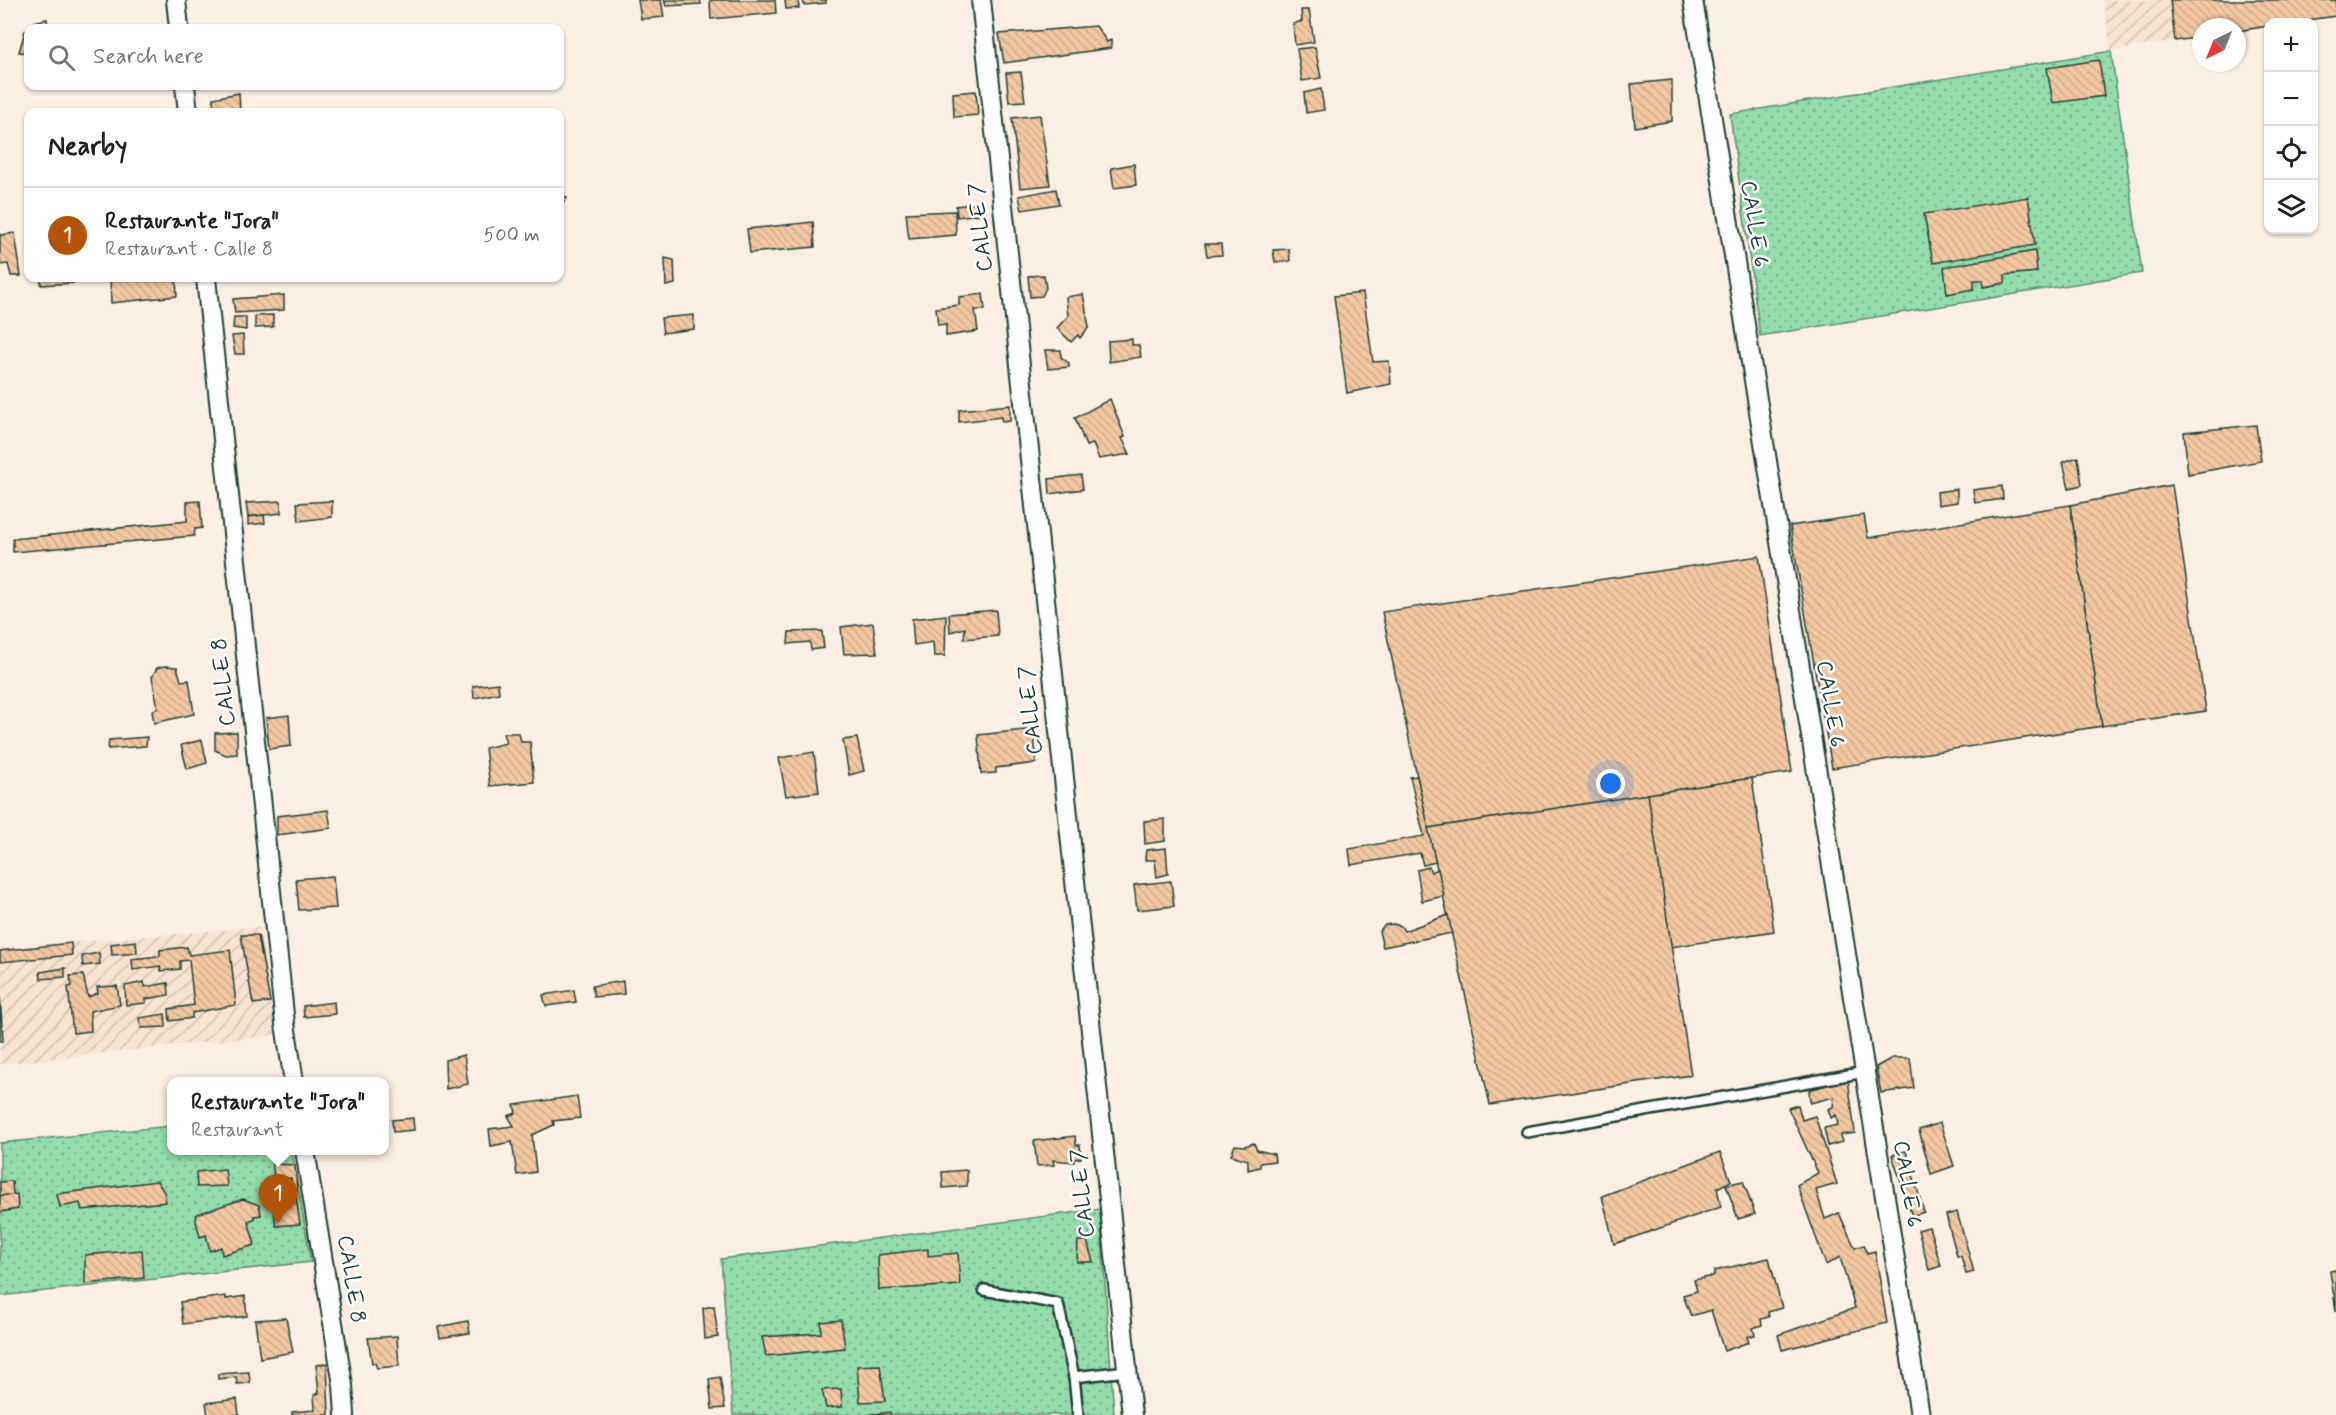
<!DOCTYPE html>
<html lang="en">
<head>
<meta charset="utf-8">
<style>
  body { margin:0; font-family:Mynerve,sans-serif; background:#f2f2f2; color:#202124 }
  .controls { position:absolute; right:18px; top:18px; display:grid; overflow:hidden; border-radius:12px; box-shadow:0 2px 4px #0004 }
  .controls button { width:54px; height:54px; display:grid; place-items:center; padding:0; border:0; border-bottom:2px solid #e0e0e0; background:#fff; color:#202124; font:30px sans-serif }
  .compass { position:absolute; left:2192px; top:18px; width:54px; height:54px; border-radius:50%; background:#fff; box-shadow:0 2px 4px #0004; rotate:223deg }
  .you { position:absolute; left:1611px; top:784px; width:21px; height:21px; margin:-15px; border:4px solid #fff; border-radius:50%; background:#1a73e8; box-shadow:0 0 0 9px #1a73e833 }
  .badge { display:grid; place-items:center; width:39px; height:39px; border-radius:50%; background:#b45309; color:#fff; font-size:20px; font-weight:700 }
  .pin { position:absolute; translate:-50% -50px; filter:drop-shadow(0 2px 3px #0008) }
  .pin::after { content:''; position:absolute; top:32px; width:21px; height:18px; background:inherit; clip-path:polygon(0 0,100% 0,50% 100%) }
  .popup { position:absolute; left:167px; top:1077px; width:222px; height:78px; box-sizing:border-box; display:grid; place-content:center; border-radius:12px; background:#fff; filter:drop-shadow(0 2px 4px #0005); font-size:20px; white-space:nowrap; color:#757577 }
  .popup b { font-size:22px; color:#202124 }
  .popup::after { content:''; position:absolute; left:50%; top:100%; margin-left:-12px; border:12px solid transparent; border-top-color:#fff }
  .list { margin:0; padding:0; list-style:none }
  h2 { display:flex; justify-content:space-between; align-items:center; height:78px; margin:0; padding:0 24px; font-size:26px }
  h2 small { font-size:20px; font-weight:400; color:#757577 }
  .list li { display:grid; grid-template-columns:39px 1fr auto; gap:18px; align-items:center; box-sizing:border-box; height:96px; padding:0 24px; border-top:2px solid #e0e0e0 }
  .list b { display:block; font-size:22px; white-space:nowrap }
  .list p { margin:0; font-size:20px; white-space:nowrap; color:#757577 }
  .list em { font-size:20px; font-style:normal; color:#757577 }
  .icon { flex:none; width:33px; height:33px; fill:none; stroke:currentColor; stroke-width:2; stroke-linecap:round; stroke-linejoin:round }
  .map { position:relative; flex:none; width:2336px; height:1415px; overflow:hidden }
  .search { position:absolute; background:#fff; box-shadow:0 2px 4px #0004; left:24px; top:24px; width:540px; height:66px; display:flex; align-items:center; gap:15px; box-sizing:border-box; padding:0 21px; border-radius:12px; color:#757577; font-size:22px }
  .panel { position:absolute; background:#fff; box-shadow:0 2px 4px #0004; left:24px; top:108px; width:540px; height:174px; border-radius:12px }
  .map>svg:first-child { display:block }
</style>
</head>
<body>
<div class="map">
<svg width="2336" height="1415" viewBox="0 0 2336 1415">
  <defs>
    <pattern id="industrial-furrows" width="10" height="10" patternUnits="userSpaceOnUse" patternTransform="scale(1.5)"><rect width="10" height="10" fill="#f8e2d0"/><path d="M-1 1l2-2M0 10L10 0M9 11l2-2" fill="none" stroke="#d4c3b3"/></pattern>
    <pattern id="park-dots" width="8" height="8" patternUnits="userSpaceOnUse" patternTransform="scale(1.5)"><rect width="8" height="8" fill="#94dcab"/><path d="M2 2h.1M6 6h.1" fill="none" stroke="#78b48c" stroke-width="1.8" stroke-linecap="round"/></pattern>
    <pattern id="building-back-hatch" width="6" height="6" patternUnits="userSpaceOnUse" patternTransform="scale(1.5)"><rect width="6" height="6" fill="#f2c7a2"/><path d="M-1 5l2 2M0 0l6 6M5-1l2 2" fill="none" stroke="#cfac8c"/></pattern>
  </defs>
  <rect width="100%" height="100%" fill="#fbeee3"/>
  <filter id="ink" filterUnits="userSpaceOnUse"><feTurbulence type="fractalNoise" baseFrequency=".0167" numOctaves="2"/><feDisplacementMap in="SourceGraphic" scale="12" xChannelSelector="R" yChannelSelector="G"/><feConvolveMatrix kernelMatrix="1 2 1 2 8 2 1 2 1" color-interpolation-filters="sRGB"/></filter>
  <g filter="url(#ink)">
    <g fill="url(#industrial-furrows)">
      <polygon points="2103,0 2336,0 2336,16 2293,22 2268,22 2268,26 2237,31 2237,27 2201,27 2201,37 2111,51"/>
      <polygon points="260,927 275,1035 0,1064 0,948"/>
    </g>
    <g fill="url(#park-dots)" stroke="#5a8c70" stroke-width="1.5">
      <polygon points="2111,51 2142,273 1760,336 1730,114"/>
      <polygon points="171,1126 172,1150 292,1151 311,1262 0,1296 0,1143"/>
      <polygon points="1100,1209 1114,1415 733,1415 721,1259"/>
    </g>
    <g fill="url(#building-back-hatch)" stroke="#1f3d34" stroke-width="1.5">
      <polygon points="638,0 661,0 664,17 641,19"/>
      <polygon points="664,0 700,0 701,4 666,6"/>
      <polygon points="710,0 775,0 776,13 711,19"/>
      <polygon points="785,0 798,0 799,8 786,9"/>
      <polygon points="803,0 826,0 826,3 804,5"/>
      <polygon points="2170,0 2336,0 2336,16 2293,22 2268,22 2268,26 2237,31 2237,27 2201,27 2201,37 2175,41"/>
      <polygon points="1301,10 1309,10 1314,42 1295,45 1293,24 1302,21"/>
      <polygon points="47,19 48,28 31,28 34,22"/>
      <polygon points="1096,26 1107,42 1111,40 1111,48 1004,63 999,34"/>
      <polygon points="25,31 28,31 28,53 19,52"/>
      <polygon points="1315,47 1321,78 1302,81 1297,49"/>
      <polygon points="2099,60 2104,96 2053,103 2047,68"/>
      <polygon points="1021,72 1025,101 1009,102 1006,73"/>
      <polygon points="1672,80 1672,121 1635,127 1631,84"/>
      <polygon points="1321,89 1324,110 1306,113 1304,93"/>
      <polygon points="976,91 978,115 954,117 953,93"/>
      <polygon points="239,93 240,112 214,111 213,98"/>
      <polygon points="1040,115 1050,185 1020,188 1012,118"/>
      <polygon points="1134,164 1136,185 1114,188 1111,168"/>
      <polygon points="1056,189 1059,204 1022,210 1019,196"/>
      <polygon points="560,192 567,198 560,207"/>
      <polygon points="2028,197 2035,245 1933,263 1924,214"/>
      <polygon points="979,203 979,214 957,217 956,206"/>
      <polygon points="955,211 956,235 909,239 906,213"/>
      <polygon points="813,222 815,247 750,253 747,229"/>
      <polygon points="15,233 21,276 11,276 8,264 0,265 0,235"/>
      <polygon points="1205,244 1221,244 1222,255 1207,256"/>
      <polygon points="1289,249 1290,261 1275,262 1273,250"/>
      <polygon points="2035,251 2037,272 2005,275 2005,283 1983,287 1983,280 1974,280 1974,289 1947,294 1944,267"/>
      <polygon points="665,258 674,260 675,284 666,286"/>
      <polygon points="1044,275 1046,288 1042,296 1030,297 1028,276"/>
      <polygon points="41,278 70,278 73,283 41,285"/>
      <polygon points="110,278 176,278 177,296 111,303"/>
      <polygon points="1363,293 1373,362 1389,361 1391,384 1347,393 1334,296"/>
      <polygon points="983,294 985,310 975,310 978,331 946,336 946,324 938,325 936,308 959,305 959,297"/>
      <polygon points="1083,294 1089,327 1080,338 1078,335 1071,342 1057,328 1068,316 1066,297"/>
      <polygon points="284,295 284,310 235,313 233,299"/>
      <polygon points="273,315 273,327 255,328 255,316"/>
      <polygon points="694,315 694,329 663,333 661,318"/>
      <polygon points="234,317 246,317 246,330 233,328"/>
      <polygon points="243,335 244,354 235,354 232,336"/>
      <polygon points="1132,339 1132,345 1139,345 1141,357 1109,362 1108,341"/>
      <polygon points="1045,350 1061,350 1061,357 1069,363 1069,367 1048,369"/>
      <polygon points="1110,399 1125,437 1122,438 1130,454 1099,459 1093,444 1086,446 1075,418"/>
      <polygon points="1010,405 1010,421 1002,422 1001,417 959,422 959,410"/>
      <polygon points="2256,425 2261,461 2188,474 2184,432"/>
      <polygon points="2078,457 2082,485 2069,488 2063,462"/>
      <polygon points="1081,475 1083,489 1050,494 1049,479"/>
      <polygon points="2172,485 2206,711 2102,726 2070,505"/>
      <polygon points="2002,486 2003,499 1975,503 1973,490"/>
      <polygon points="1957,489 1957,502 1938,505 1937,492"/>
      <polygon points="200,501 202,528 195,529 194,536 13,552 13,539 187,521 187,502"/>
      <polygon points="281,501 281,513 248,517 246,503"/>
      <polygon points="332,501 332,517 299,521 297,503"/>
      <polygon points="2070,505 2102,726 1832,768 1790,526 1864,515 1868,538"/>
      <polygon points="264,515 265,523 248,525 248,517"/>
      <polygon points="1759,556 1792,772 1428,828 1382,612"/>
      <polygon points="996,610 998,636 964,639 965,628 950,632 949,614"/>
      <polygon points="946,615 945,656 934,656 933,642 914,645 912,619"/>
      <polygon points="873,623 877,653 844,654 841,627"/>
      <polygon points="822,631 824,648 811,650 810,642 788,644 789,632"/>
      <polygon points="165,666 177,667 181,681 189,680 194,714 154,723 152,711 158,708 152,677 157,668"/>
      <polygon points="498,683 499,693 474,698 473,686"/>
      <polygon points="289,715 291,746 269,749 266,718"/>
      <polygon points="1034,729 1036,763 996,768 996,773 981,774 978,735"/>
      <polygon points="237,732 237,754 226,755 215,750 215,733"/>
      <polygon points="503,733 519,733 521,742 530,742 534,782 490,786 485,748 506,743"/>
      <polygon points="147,737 146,746 108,749 109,740"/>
      <polygon points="857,738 864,771 849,775 843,740"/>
      <polygon points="202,740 207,763 187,769 181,745"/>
      <polygon points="814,752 819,792 786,796 779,758"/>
      <polygon points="1417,776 1436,862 1423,865 1420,853 1351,865 1349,849 1424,836 1410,777"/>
      <polygon points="1752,778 1774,931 1671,947 1648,794"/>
      <polygon points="1648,794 1691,1075 1490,1105 1428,828"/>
      <polygon points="328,810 331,828 277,835 277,816"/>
      <polygon points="1165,819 1165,841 1145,844 1144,821"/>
      <polygon points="1166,848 1168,874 1157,877 1155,860 1145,860 1146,850"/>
      <polygon points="1429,867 1431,872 1438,869 1444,896 1422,901 1417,870"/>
      <polygon points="333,876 336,908 299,910 296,879"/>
      <polygon points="1171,881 1174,906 1137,910 1134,885"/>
      <polygon points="1448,915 1452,933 1383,947 1379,931 1385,925 1393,924 1401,926 1404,931"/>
      <polygon points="241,935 258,935 270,1002 253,1004"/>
      <polygon points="136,941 137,953 112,955 111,944"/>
      <polygon points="71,943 72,955 0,962 0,951"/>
      <polygon points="187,947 189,955 230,950 236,1005 192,1013 192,1018 170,1021 169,1009 194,1005 189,960 180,961 180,969 161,971 160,966 133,970 132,959 160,956 160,950"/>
      <polygon points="99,953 100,964 83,966 82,956"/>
      <polygon points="65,968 65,977 41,979 40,972"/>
      <polygon points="83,975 88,997 98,993 97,987 117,986 120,1005 90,1011 91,1031 73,1033 68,987 72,986 70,976"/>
      <polygon points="623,981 624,994 594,997 592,986"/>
      <polygon points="144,982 145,987 168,983 169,995 146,999 146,1003 126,1005 125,986"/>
      <polygon points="574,990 576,1002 546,1006 543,995"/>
      <polygon points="0,996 3,1041 0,1041"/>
      <polygon points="334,1002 335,1014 304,1017 303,1006"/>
      <polygon points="165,1014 166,1027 141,1028 139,1018"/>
      <polygon points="464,1055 468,1084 446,1089 445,1060"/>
      <polygon points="1892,1058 1910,1058 1914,1088 1881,1093 1876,1067"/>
      <polygon points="1848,1079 1855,1133 1841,1135 1842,1142 1828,1146 1824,1128 1838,1125 1836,1115 1831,1118 1828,1109 1833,1107 1834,1097 1810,1103 1809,1090"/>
      <polygon points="577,1096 580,1118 553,1121 554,1125 532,1135 536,1172 517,1175 512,1142 491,1146 489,1129 514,1126 508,1116 516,1113 514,1105"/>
      <polygon points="1798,1105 1802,1120 1815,1116 1837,1184 1816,1190 1825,1219 1839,1213 1855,1248 1864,1245 1867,1253 1875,1251 1887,1323 1782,1350 1778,1335 1855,1308 1840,1257 1826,1265 1797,1185 1818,1173 1788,1108"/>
      <polygon points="413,1118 414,1130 393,1132 392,1120"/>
      <polygon points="1940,1123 1954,1166 1931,1174 1919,1130"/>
      <polygon points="1075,1136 1076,1145 1080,1145 1081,1158 1074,1159 1074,1162 1053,1160 1054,1165 1037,1166 1034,1141"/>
      <polygon points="1254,1143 1257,1150 1274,1154 1275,1161 1260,1163 1260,1167 1248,1170 1248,1160 1231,1155 1235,1145 1245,1146"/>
      <polygon points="1906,1151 1924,1212 1912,1216 1892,1155"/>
      <polygon points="1720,1152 1731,1181 1717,1188 1721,1207 1614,1244 1602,1196"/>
      <polygon points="272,1164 295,1165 297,1190 292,1191 291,1178 275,1181"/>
      <polygon points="225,1169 227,1186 197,1187 196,1172"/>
      <polygon points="967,1170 967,1186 943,1188 942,1172"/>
      <polygon points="12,1181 13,1195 0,1196 0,1182"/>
      <polygon points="157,1181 164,1192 166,1202 82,1210 80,1203 60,1207 57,1194"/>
      <polygon points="1743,1181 1755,1214 1738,1219 1726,1185"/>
      <polygon points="17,1194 18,1209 0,1212 0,1196"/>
      <polygon points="296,1198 300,1224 276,1226 273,1200"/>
      <polygon points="243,1199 259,1205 261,1215 254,1216 254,1219 248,1221 255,1245 222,1255 221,1247 210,1251 206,1235 200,1237 196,1221 197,1214"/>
      <polygon points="1957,1212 1974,1272 1966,1274 1961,1256 1957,1256 1946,1215"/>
      <polygon points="1929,1227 1941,1266 1929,1270 1918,1230"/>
      <polygon points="1078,1241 1087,1241 1093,1262 1077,1262"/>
      <polygon points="928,1249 928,1256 958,1253 960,1285 879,1290 878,1255"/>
      <polygon points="142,1250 144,1278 85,1284 85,1255"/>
      <polygon points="1769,1258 1782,1308 1768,1312 1769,1317 1761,1319 1762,1325 1753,1328 1755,1335 1747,1337 1749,1342 1724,1351 1711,1310 1691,1316 1683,1295 1697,1291 1694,1280 1714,1276 1714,1271"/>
      <polygon points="2336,1270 2336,1311 2330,1271"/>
      <polygon points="226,1296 226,1299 245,1296 247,1316 183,1324 180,1302"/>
      <polygon points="714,1306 718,1337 705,1339 703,1308"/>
      <polygon points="286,1318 293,1352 260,1358 255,1320"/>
      <polygon points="841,1320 845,1348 766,1356 762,1337 821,1333 821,1322"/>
      <polygon points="468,1321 470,1333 440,1338 438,1327"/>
      <polygon points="397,1336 399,1366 377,1368 375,1363 372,1363 368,1338"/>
      <polygon points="327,1363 329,1415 292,1415 292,1412 315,1410 314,1395 319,1393 316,1365"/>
      <polygon points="880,1365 885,1401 860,1402 857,1366"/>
      <polygon points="249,1372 250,1383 237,1384 236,1377 218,1379 218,1374"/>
      <polygon points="720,1377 725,1408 712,1409 709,1379"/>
      <polygon points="841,1389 842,1407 826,1408 822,1390"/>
      <polygon points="237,1399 239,1415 208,1415 206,1403"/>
      <polygon points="890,1412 891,1415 867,1415"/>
    </g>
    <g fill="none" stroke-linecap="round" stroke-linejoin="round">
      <defs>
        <g id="lane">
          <polyline points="1527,1132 1865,1072"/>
          <polyline points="984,1290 1058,1304 1074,1377"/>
          <polyline points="1078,1415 1074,1377 1127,1371"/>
        </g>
        <g id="street">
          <polyline points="176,0 179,28"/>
          <polyline points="981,0 1132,1415"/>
          <polyline points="1693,0 1920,1415"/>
          <polyline points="185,86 188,112"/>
          <polyline points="206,278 285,1024 294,1082"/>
          <polyline points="305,1150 343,1385 345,1415"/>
        </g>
      </defs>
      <use href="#lane" stroke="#1f3d34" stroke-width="14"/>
      <use href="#street" stroke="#1f3d34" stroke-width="22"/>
      <use href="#lane" stroke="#fff" stroke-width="9"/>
      <use href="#street" stroke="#fff" stroke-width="18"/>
    </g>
  </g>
  <g text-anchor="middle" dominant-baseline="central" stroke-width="5" stroke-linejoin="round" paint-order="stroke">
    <g font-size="22" fill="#1f3d34" stroke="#fff">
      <text transform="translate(1754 224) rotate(81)">CALLE 6</text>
      <text transform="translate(981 227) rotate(-96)">CALLE 7</text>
      <text transform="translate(224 682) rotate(-96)">CALLE 8</text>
      <text transform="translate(1830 704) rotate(81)">CALLE 6</text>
      <text transform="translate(1031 710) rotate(-96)">CALLE 7</text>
      <text transform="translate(1907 1184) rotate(81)">CALLE 6</text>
      <text transform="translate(1083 1193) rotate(-96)">CALLE 7</text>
      <text transform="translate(351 1279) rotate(81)">CALLE 8</text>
    </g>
  </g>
</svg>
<div class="controls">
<button>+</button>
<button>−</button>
<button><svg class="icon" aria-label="locate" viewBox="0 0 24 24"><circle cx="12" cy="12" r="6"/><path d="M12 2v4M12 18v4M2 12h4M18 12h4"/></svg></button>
<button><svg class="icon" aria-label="layers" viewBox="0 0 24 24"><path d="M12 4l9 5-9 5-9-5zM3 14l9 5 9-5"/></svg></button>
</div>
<svg class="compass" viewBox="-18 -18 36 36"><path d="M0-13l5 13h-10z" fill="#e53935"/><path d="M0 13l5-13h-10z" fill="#757577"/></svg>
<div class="you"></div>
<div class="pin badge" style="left:278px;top:1224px">1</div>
<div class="popup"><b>Restaurante &quot;Jora&quot;</b>Restaurant</div>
<div class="search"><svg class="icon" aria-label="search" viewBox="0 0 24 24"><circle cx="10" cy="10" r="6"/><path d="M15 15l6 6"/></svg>Search here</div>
<section class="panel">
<h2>Nearby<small></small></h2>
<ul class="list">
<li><span class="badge">1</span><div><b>Restaurante &quot;Jora&quot;</b><p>Restaurant · Calle 8</p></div><em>500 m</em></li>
</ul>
</section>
</div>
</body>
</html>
